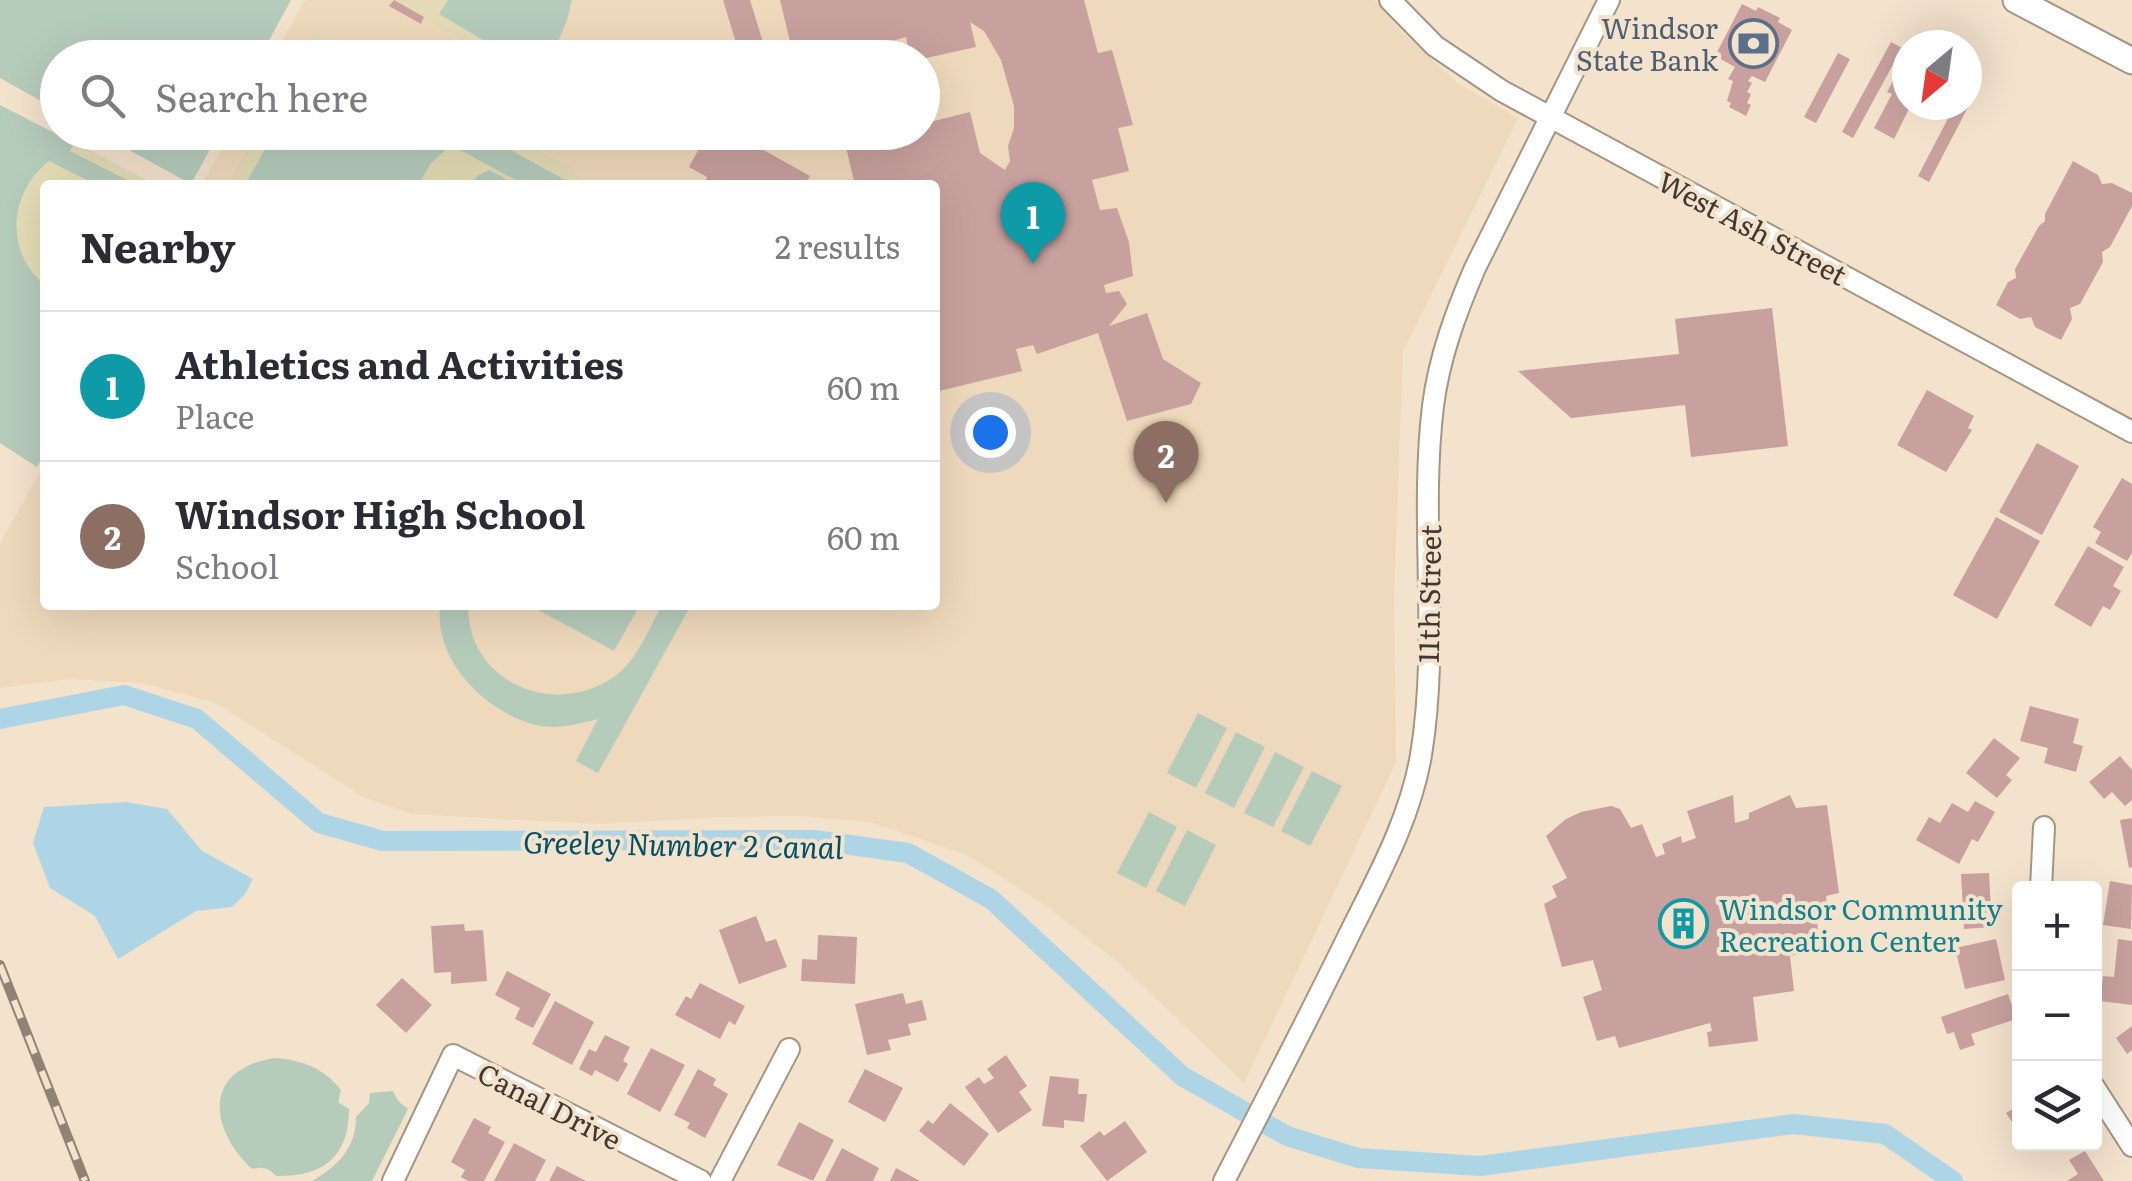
<!DOCTYPE html>
<html lang="en">
<head>
<meta charset="utf-8">
<style>
  body { margin:0; font-family:Literata,serif; background:#f2f2f3; color:#2b2b33 }
  .controls { position:absolute; right:30px; bottom:30px; display:grid; overflow:hidden; border-radius:10px; box-shadow:0 10px 40px #0002 }
  .controls button { width:90px; height:90px; display:grid; place-items:center; padding:0; border:0; border-bottom:2px solid #e1e1e2; background:#fff; color:#2b2b33; font:50px sans-serif }
  .compass { position:absolute; left:1892px; top:30px; width:90px; height:90px; border-radius:50%; background:#fff; box-shadow:0 10px 40px #0002; rotate:209deg }
  .you { position:absolute; left:990px; top:432px; width:35px; height:35px; margin:-25px; border:8px solid #fff; border-radius:50%; background:#1a73e8; box-shadow:0 0 0 15px #1a73e833 }
  .badge { display:grid; place-items:center; width:65px; height:65px; border-radius:50%; background:#2f6fa5; color:#fff; font-size:32px; font-weight:700 }
  .pin { position:absolute; translate:-50% -82px; filter:drop-shadow(0 2px 5px #0008) }
  .pin::after { content:''; position:absolute; top:52px; width:35px; height:30px; background:inherit; clip-path:polygon(0 0,100% 0,50% 100%) }
  .list { margin:0; padding:0; list-style:none }
  h2 { display:flex; justify-content:space-between; align-items:center; height:130px; margin:0; padding:0 40px; font-size:42px }
  h2 small { font-size:32px; font-weight:400; color:#7c7c81 }
  .list li { display:grid; grid-template-columns:65px 1fr auto; gap:30px; align-items:center; box-sizing:border-box; height:150px; padding:0 40px; border-top:2px solid #e1e1e2 }
  .list b { display:block; font-size:38px; white-space:nowrap }
  .list p { margin:0; font-size:32px; white-space:nowrap; color:#7c7c81 }
  .list em { font-size:32px; font-style:normal; color:#7c7c81 }
  .icon { flex:none; width:55px; height:55px; fill:none; stroke:currentColor; stroke-width:2; stroke-linecap:round; stroke-linejoin:round }
  .map { position:relative; flex:none; width:2132px; height:1181px; overflow:hidden }
  .search { position:absolute; background:#fff; box-shadow:0 10px 40px #0002; left:40px; top:40px; width:900px; height:110px; display:flex; align-items:center; gap:25px; box-sizing:border-box; padding:0 35px; border-radius:55px; color:#7c7c81; font-size:38px }
  .panel { position:absolute; background:#fff; box-shadow:0 10px 40px #0002; left:40px; top:180px; width:900px; height:430px; border-radius:10px }
  .map>svg:first-child { display:block }
</style>
</head>
<body>
<div class="map">
<svg width="2132" height="1181" viewBox="0 0 2132 1181">
  <rect width="100%" height="100%" fill="#f3e2cc"/>
  <polygon fill="#efd9bc" points="305,0 1374,0 1400,30 1456,82 1518,118 1403,352 1394,596 1396,762 1244,1083 1120,964 1044,904 967,855 870,822 800,816 722,817 598,824 412,814 365,798 216,703 142,683 68,679 0,688 0,543 45,463 45,605 935,605 935,185 201,185 231,133 922,132 922,58 273,57"/>
  <g fill="#b6ccbb">
    <polygon points="0,0 291,0 260,57 58,58 57,110 0,78"/>
    <polygon points="394,0 572,0 567,20 551,58 494,57"/>
    <polygon points="0,105 156,185 45,185 45,452 37,467 0,443"/>
    <polygon points="258,132 504,133 570,168 584,185 230,185"/>
    <polygon points="98,133 219,133 191,184"/>
    <path d="M440,605H468C467,683 555,719 615,676C637,661 649,628 662,605H691L598,773L576,761L598,719C579,724 556,730 536,725C484,711 434,661 440,605Z"/>
    <polygon points="529,605 640,605 614,651"/>
    <polygon points="1198,713 1227,728 1196,788 1167,773"/>
    <polygon points="1236,732 1265,747 1234,808 1205,793"/>
    <polygon points="1275,752 1304,767 1273,827 1244,813"/>
    <polygon points="1312,771 1342,786 1310,846 1281,831"/>
    <polygon points="1149,812 1177,827 1146,888 1117,873"/>
    <polygon points="1187,830 1216,845 1185,906 1156,891"/>
    <path d="M275,1058C302,1060 324,1068 341,1090L338,1102L349,1109C349,1158 322,1177 276,1176C269,1168 263,1166 252,1169C208,1127 203,1069 275,1058Z"/>
    <path d="M393,1091L398,1101L408,1109L372,1181H312C338,1166 356,1148 356,1117L369,1103L370,1093Z"/>
  </g>
  <g fill="#e5dcb7">
    <polygon points="394,0 448,0 439,14 512,57 494,57"/>
    <polygon points="315,31 364,57 339,57 322,48 316,57 300,57"/>
    <polygon points="258,133 274,133 245,185 230,185"/>
    <polygon points="480,133 504,133 570,168 584,185 574,185"/>
    <polygon points="74,143 156,185 137,185 70,151"/>
    <polygon points="451,145 525,185 517,185 489,170 477,176 472,185 419,185 430,164"/>
    <path d="M49,161L97,185H45V285C4,252 9,192 49,161Z"/>
  </g>
  <polygon fill="#aed5e6" points="127,802 167,809 202,851 253,879 245,894 232,907 196,911 118,959 95,916 50,888 33,843 44,807"/>
  <g fill="none" stroke-linecap="round" stroke-linejoin="round">
    <polyline stroke="#aed5e6" stroke-width="20" points="0,719 124,695 197,719 319,823 383,841 814,840 908,853 991,899 1182,1076 1287,1136 1358,1158 1480,1166 1793,1124 1885,1134 1953,1181"/>
  </g>
  <g fill="#c8a19e">
    <polygon points="394,0 424,17 421,24 389,6"/>
    <polygon points="723,0 750,0 765,49 740,56"/>
    <polygon points="780,0 1084,0 1098,53 1112,50 1133,125 1118,128 1129,171 1092,180 1100,210 1117,208 1129,242 1133,276 1104,285 1106,293 1119,291 1127,304 1109,326 1147,313 1163,359 1201,383 1191,404 1127,421 1098,333 1037,354 1033,345 1016,349 1022,371 935,392 935,185 855,185 845,143 888,132 922,132 922,124 970,112 980,153 1005,170 1010,161 1008,146 1014,128 1014,106 1001,60 984,31 970,22 976,47 922,59 910,58 906,37 875,46 877,58 794,58"/>
    <polygon points="1742,4 1756,11 1758,7 1780,18 1778,22 1792,30 1765,82 1752,76 1748,81 1752,83 1747,92 1751,94 1747,103 1751,105 1746,116 1729,107 1731,103 1727,101 1733,81 1728,79 1735,67 1715,56"/>
    <polygon points="1891,42 1902,48 1853,138 1842,132"/>
    <polygon points="1838,53 1850,59 1816,123 1804,117"/>
    <polygon points="1907,55 1907,105 1911,105 1894,139 1874,128 1892,94 1887,92"/>
    <polygon points="1967,85 1977,90 1929,182 1918,176 1955,105 1967,105"/>
    <polygon points="708,132 732,132 810,176 805,185 705,185 707,177 689,167"/>
    <polygon points="2073,161 2098,175 2102,184 2112,183 2132,193 2132,206 2110,247 2102,252 2103,262 2080,304 2070,308 2072,319 2061,340 2035,327 2031,317 2020,319 1996,305 2008,282 2016,278 2015,269 2039,226 2045,221 2045,214"/>
    <polygon points="1772,308 1788,446 1691,457 1685,405 1571,418 1518,371 1679,354 1675,319"/>
    <polygon points="1927,390 1974,416 1968,428 1972,430 1946,472 1897,445"/>
    <polygon points="2037,443 2079,466 2042,535 1999,512"/>
    <polygon points="2122,478 2132,484 2132,553 2127,561 2095,543 2101,532 2093,527"/>
    <polygon points="1996,517 2040,541 1997,619 1953,595"/>
    <polygon points="2088,546 2124,567 2113,586 2121,591 2110,610 2103,606 2091,627 2054,605"/>
    <polygon points="2030,706 2079,719 2073,743 2083,746 2076,772 2044,763 2048,748 2020,741"/>
    <polygon points="1994,738 2020,758 2006,775 2012,780 1997,798 1966,773"/>
    <polygon points="2120,756 2132,770 2132,800 2125,806 2112,792 2104,799 2089,782"/>
    <polygon points="1733,795 1735,823 1749,819 1749,813 1790,795 1796,808 1827,805 1839,893 1826,896 1828,913 1817,915 1818,933 1807,935 1808,952 1790,956 1794,991 1753,997 1758,1041 1709,1047 1707,1032 1712,1031 1710,1023 1619,1048 1615,1036 1597,1041 1583,997 1602,990 1593,960 1562,967 1544,904 1557,897 1552,886 1567,878 1546,836 1566,819 1581,812 1611,806 1620,809 1631,828 1642,824 1656,857 1665,854 1662,844 1681,836 1682,843 1696,838 1687,811"/>
    <polygon points="1975,801 1995,812 1978,842 1972,839 1959,864 1916,840 1929,817 1940,823 1952,803 1968,812"/>
    <polygon points="2132,818 2132,867 2129,868 2120,820"/>
    <polygon points="1989,873 1992,927 1964,929 1961,874"/>
    <polygon points="2110,881 2132,885 2131,929 2103,925"/>
    <polygon points="756,916 766,942 776,939 787,967 739,984 719,930"/>
    <polygon points="464,924 465,931 483,930 487,981 451,984 451,972 434,973 431,926"/>
    <polygon points="818,935 857,937 855,984 801,981 802,959 817,960"/>
    <polygon points="1996,939 2005,980 1965,989 1955,948"/>
    <polygon points="2118,939 2132,941 2132,1005 2100,1001 2103,976 2114,977"/>
    <polygon points="507,971 551,994 533,1028 515,1019 520,1008 495,995"/>
    <polygon points="402,978 432,1005 406,1033 376,1005"/>
    <polygon points="700,983 745,1006 735,1025 729,1021 720,1039 675,1015 686,996 691,999"/>
    <polygon points="903,993 906,1004 922,1000 927,1020 908,1024 911,1035 888,1040 891,1050 867,1055 855,1004"/>
    <polygon points="2008,994 2016,1019 1971,1034 1975,1045 1960,1050 1954,1032 1947,1034 1941,1017"/>
    <polygon points="555,1001 594,1022 572,1065 532,1044"/>
    <polygon points="2132,1026 2132,1050 2127,1054 2116,1038"/>
    <polygon points="605,1035 630,1047 623,1061 628,1064 618,1082 595,1070 592,1076 579,1069 589,1049 596,1052"/>
    <polygon points="651,1048 685,1065 660,1112 627,1094"/>
    <polygon points="1006,1055 1027,1086 1019,1092 1032,1110 998,1133 965,1087 979,1077 984,1084 994,1078 987,1069"/>
    <polygon points="698,1069 716,1079 713,1085 728,1094 705,1138 687,1128 690,1123 674,1115"/>
    <polygon points="865,1069 903,1088 885,1122 848,1102"/>
    <polygon points="1050,1076 1079,1079 1078,1094 1087,1094 1084,1122 1064,1120 1064,1128 1042,1126"/>
    <polygon points="950,1103 989,1134 964,1166 919,1131 928,1120 933,1124"/>
    <polygon points="2020,1105 2020,1134 2006,1113"/>
    <polygon points="474,1118 491,1127 488,1133 505,1142 484,1181 468,1181 461,1177 465,1170 451,1162"/>
    <polygon points="1125,1121 1147,1152 1107,1181 1080,1146 1100,1131 1104,1136"/>
    <polygon points="799,1122 834,1140 813,1181 777,1165"/>
    <polygon points="514,1143 546,1160 535,1181 494,1181"/>
    <polygon points="842,1148 879,1168 873,1181 825,1181"/>
    <polygon points="2085,1151 2104,1181 2067,1181 2078,1174 2069,1160"/>
    <polygon points="557,1166 586,1181 549,1181"/>
    <polygon points="896,1168 920,1181 890,1181"/>
  </g>
  <g fill="none" stroke-linecap="round" stroke-linejoin="round">
    <defs>
      <g id="minor">
        <polyline points="1390,0 1435,46 1502,91 2132,432"/>
        <polyline points="2041,888 2044,827"/>
        <polyline points="2094,1087 2132,1146"/>
        <polyline points="393,1181 453,1055 701,1181"/>
        <polyline points="720,1181 789,1049"/>
        <path d="M1224,1181C1266,1100 1308,1019 1348,937C1377,878 1410,820 1421,755C1440,640 1419,521 1433,406C1439,358 1456,312 1475,268L1609,0"/>
      </g>
      <polyline id="major" points="2016,0 2132,61"/>
    </defs>
    <use href="#minor" stroke="#a59581" stroke-width="24"/>
    <use href="#major" stroke="#a59581" stroke-width="29"/>
    <use href="#minor" stroke="#fff" stroke-width="20"/>
    <use href="#major" stroke="#fff" stroke-width="25"/>
    <defs>
      <polyline id="rail" points="0,965 85,1181"/>
    </defs>
    <use href="#rail" stroke="#8e8375" stroke-width="10"/>
    <use href="#rail" stroke="#f3e2cc" stroke-width="6" stroke-dasharray="19" stroke-linecap="butt"/>
  </g>
  <defs>
    <symbol id="bank-ring" viewBox="-11 -11 22 22"><circle r="9.5" fill="#f3e2cc" stroke="#5c6f8a" stroke-width="1.5"/><path d="M-6-4H6V4H-6ZM0-2.3a2.3 2.3 0 1 0 0 4.6a2.3 2.3 0 1 0 0-4.6Z" fill="#5c6f8a"/></symbol>
    <symbol id="building-ring" viewBox="-11 -11 22 22"><circle r="9.5" fill="#f3e2cc" stroke="#0f9aa8" stroke-width="1.5"/><path d="M-4-6H4V6H1V3H-1V6H-4ZM-2.5-4.3h1.7v1.8h-1.7ZM.8-4.3h1.7v1.8H.8ZM-2.5-1h1.7V.8h-1.7ZM.8-1h1.7V.8H.8Z" fill="#0f9aa8"/></symbol>
  </defs>
  <g fill-rule="evenodd">
    <use href="#bank-ring" x="1726" y="16" width="55" height="55"/>
    <use href="#building-ring" x="1656" y="896" width="55" height="55"/>
  </g>
  <g text-anchor="middle" dominant-baseline="central" stroke-width="8" stroke-linejoin="round" paint-order="stroke">
    <g font-size="28" fill="#4e5e75" stroke="#f3e2cc" text-anchor="end">
      <text x="1718" y="27">Windsor<tspan x="1718" dy="32">State Bank</tspan></text>
    </g>
    <g font-size="28" fill="#403931" stroke="#f3e2cc">
      <text transform="translate(1753 227) rotate(28)">West Ash Street</text>
      <text transform="translate(1428 594) rotate(-89)">11th Street</text>
      <text transform="translate(550 1105) rotate(27)">Canal Drive</text>
    </g>
    <g font-size="28" fill="#0d838f" stroke="#f3e2cc" text-anchor="start">
      <text x="1719" y="908">Windsor Community<tspan x="1719" dy="32">Recreation Center</tspan></text>
    </g>
    <g font-size="30" font-style="italic" fill="#035069" stroke="#f3e2cc">
      <text transform="translate(683 843) rotate(1)">Greeley Number 2 Canal</text>
    </g>
  </g>
</svg>
<div class="controls">
<button>+</button>
<button>−</button>
<button><svg class="icon" aria-label="layers" viewBox="0 0 24 24"><path d="M12 4l9 5-9 5-9-5zM3 14l9 5 9-5"/></svg></button>
</div>
<svg class="compass" viewBox="-18 -18 36 36"><path d="M0-13l5 13h-10z" fill="#e53935"/><path d="M0 13l5-13h-10z" fill="#7c7c81"/></svg>
<div class="you"></div>
<div class="pin badge" style="left:1033px;top:264px;background:#0f9aa8">1</div>
<div class="pin badge" style="left:1166px;top:503px;background:#8d6e63">2</div>
<div class="search"><svg class="icon" aria-label="search" viewBox="0 0 24 24"><circle cx="10" cy="10" r="6"/><path d="M15 15l6 6"/></svg>Search here</div>
<section class="panel">
<h2>Nearby<small>2 results</small></h2>
<ul class="list">
<li><span class="badge" style="background:#0f9aa8">1</span><div><b>Athletics and Activities</b><p>Place</p></div><em>60 m</em></li>
<li><span class="badge" style="background:#8d6e63">2</span><div><b>Windsor High School</b><p>School</p></div><em>60 m</em></li>
</ul>
</section>
</div>
</body>
</html>
